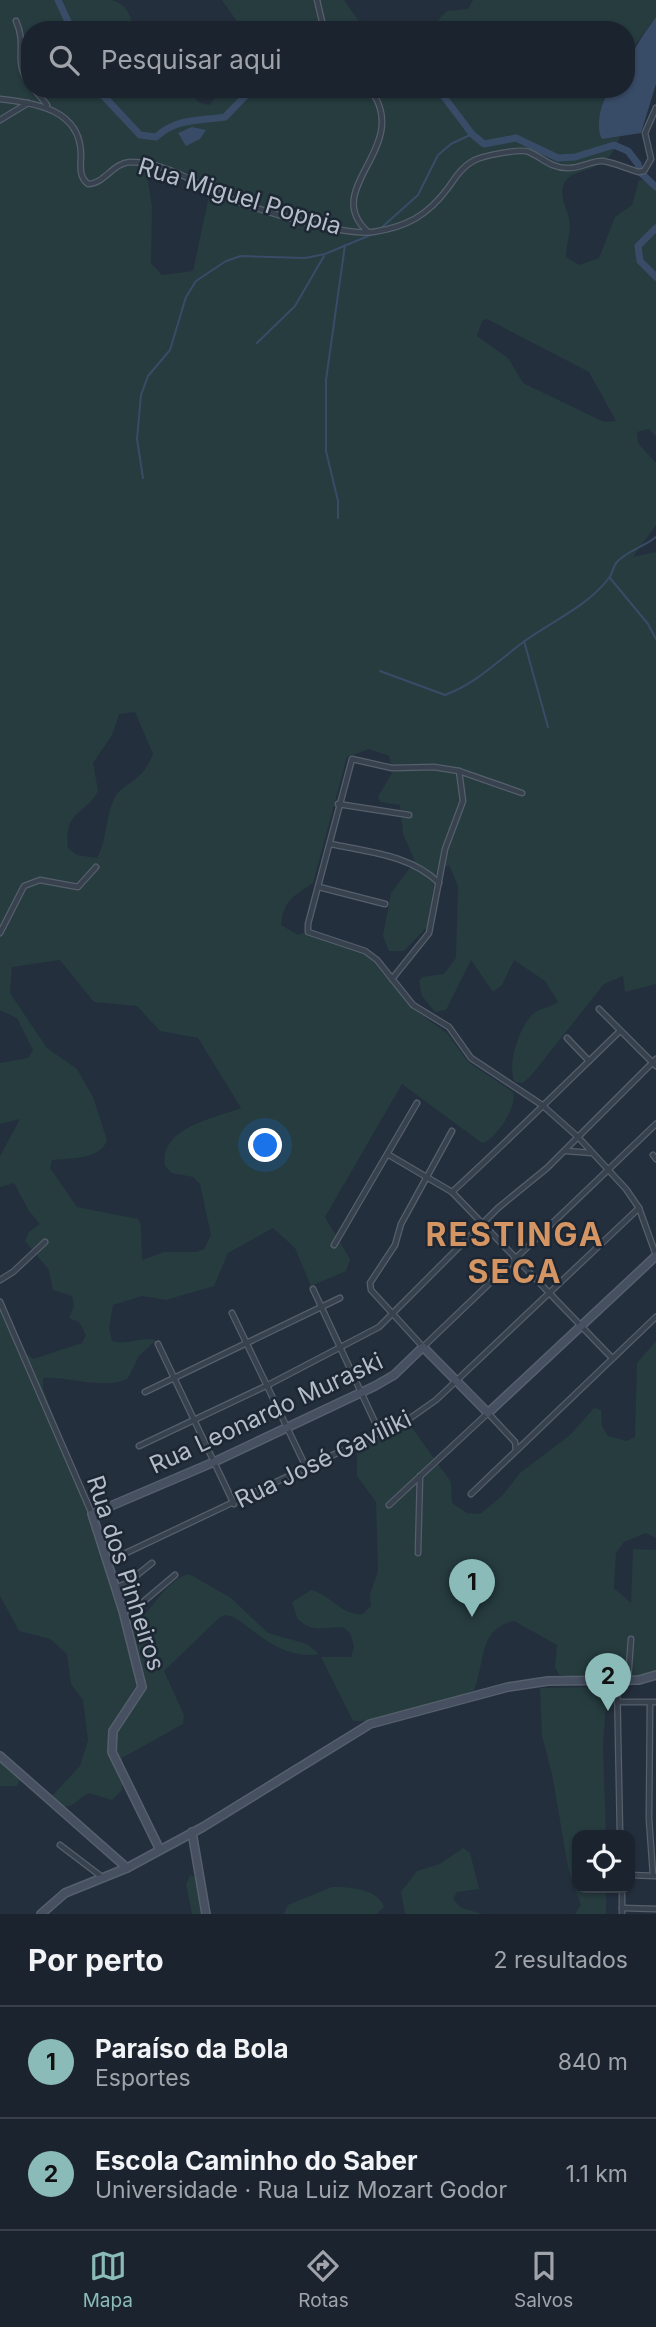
<!DOCTYPE html>
<html lang="pt">
<head>
<meta charset="utf-8">
<style>
  body { margin:0; font-family:Inter,sans-serif; background:#242b36; color:#f1f3f6 }
  .controls { position:absolute; right:21px; bottom:21px; display:grid; overflow:hidden; border-radius:14px; box-shadow:0 2px 5px #0004 }
  .controls button { width:63px; height:63px; display:grid; place-items:center; padding:0; border:0; border-bottom:2px solid #39404a; background:#1b232e; color:#f1f3f6; font:35px sans-serif }
  .you { position:absolute; left:266px; top:1146px; width:24px; height:24px; margin:-18px; border:5px solid #fff; border-radius:50%; background:#1a73e8; box-shadow:0 0 0 10px #1a73e833 }
  .badge { display:grid; place-items:center; width:46px; height:46px; border-radius:50%; background:#8bbbb9; color:#111; font-size:23px; font-weight:700 }
  .pin { position:absolute; translate:-50% -58px; filter:drop-shadow(0 2px 4px #0008) }
  .pin::after { content:''; position:absolute; top:37px; width:24px; height:21px; background:inherit; clip-path:polygon(0 0,100% 0,50% 100%) }
  .list { margin:0; padding:0; list-style:none }
  h2 { display:flex; justify-content:space-between; align-items:center; height:91px; margin:0; padding:0 28px; font-size:30px }
  h2 small { font-size:23px; font-weight:400; color:#a0a4aa }
  .list li { display:grid; grid-template-columns:46px 1fr auto; gap:21px; align-items:center; box-sizing:border-box; height:112px; padding:0 28px; border-top:2px solid #39404a }
  .list b { display:block; font-size:26px; white-space:nowrap }
  .list p { margin:0; font-size:23px; white-space:nowrap; color:#a0a4aa }
  .list em { font-size:23px; font-style:normal; color:#a0a4aa }
  .icon { flex:none; width:38px; height:38px; fill:none; stroke:currentColor; stroke-width:2; stroke-linecap:round; stroke-linejoin:round }
  .map { position:relative; flex:none; width:656px; height:1914px; overflow:hidden }
  .search { position:absolute; background:#1b232e; box-shadow:0 2px 5px #0004; left:21px; right:21px; top:21px; height:77px; display:flex; align-items:center; gap:18px; box-sizing:border-box; padding:0 24px; border-radius:28px; color:#a0a4aa; font-size:26px }
  .sheet { height:315px; background:#1b232e }
  nav { display:flex; justify-content:space-around; align-items:center; box-sizing:border-box; height:98px; border-top:2px solid #39404a; background:#1b232e; font-size:19px; color:#a0a4aa }
  nav a { display:grid; justify-items:center; gap:4px }
  nav .on { color:#8bbbb9 }
  .map>svg:first-child { display:block }
</style>
</head>
<body>
<div class="map">
<svg width="656" height="1914" viewBox="0 0 656 1914">
  <rect width="100%" height="100%" fill="#242f3e"/>
  <g fill="#263c3f" fill-rule="evenodd">
    <path d="M0,0H111C128,4 129,15 135,30H30V89H190L198,102L209,105L224,89H611L605,98L599,121L612,138L620,136C607,180 569,163 563,187C560,200 567,207 569,219C572,231 566,244 566,257L579,265L599,258L615,217L632,205L639,180L650,181L656,186V436L649,429L637,432L638,443L656,463V525L633,557L656,552V984L625,992L623,976L604,984L530,1077L522,1083L515,1082C506,1066 520,1025 533,1014C541,1007 550,1008 558,1002L545,981L514,960L502,985L493,992L471,960L446,1010L435,1012L422,996L419,981L422,977L444,974L456,958L458,886L449,865L436,872L427,927L404,951H389L383,936L391,893L415,861L403,834L400,805L380,802L378,797L393,771L389,756L369,749L347,757L313,883C294,896 284,899 281,925L298,935L306,932L364,951L413,1009L447,1033L468,1062L513,1092C518,1106 496,1140 482,1143L402,1084L325,1217L350,1259L346,1271L311,1286L295,1248L273,1228L228,1253L214,1286L166,1300L142,1296L113,1305L109,1328L112,1341C128,1346 141,1336 156,1340L139,1356L128,1378C107,1391 66,1376 43,1378V1389L89,1511L125,1629C152,1618 160,1582 189,1574L231,1598L268,1633L307,1644L319,1654C284,1660 260,1635 234,1617L224,1615L218,1619L164,1671L184,1715L183,1724L122,1758V1790L112,1800L89,1793C69,1804 72,1814 49,1799L80,1766L88,1740L83,1700L71,1684L67,1654L50,1639L19,1631L0,1596V1305L23,1351L33,1359L82,1343L86,1335L79,1322L69,1318L74,1306L72,1296L53,1290L49,1270L25,1241L29,1232L40,1224L29,1211L14,1183L0,1187V1156L20,1119L0,1124V1063L28,1058L33,1050L17,1018L0,1010ZM157,165L192,174L210,191L193,271L162,275L151,263L152,207L147,174ZM487,319L589,372L616,421L604,422L523,383L508,358L477,336L482,321ZM135,712L153,754C142,784 122,782 114,799C105,818 107,840 97,858L77,855L68,848C63,810 87,814 98,791L93,763L112,735L119,714ZM60,960L94,1002L137,1006L160,1031L198,1038L241,1108C216,1118 159,1127 165,1166L172,1173L193,1177L200,1184L211,1235L204,1249L196,1252H164L142,1260L141,1226L138,1219L77,1207L50,1168L52,1160C69,1158 101,1160 107,1140L93,1097L77,1069L47,1048L10,993L12,967Z"/>
    <polygon points="222,0 344,0 365,30 243,30"/>
    <polygon points="473,0 656,0 656,17 635,45 626,72 626,30 429,30 447,11 468,9"/>
    <path d="M656,1341V1538L646,1533L624,1542L616,1553L614,1588L631,1603L633,1549L656,1550V1672C635,1683 582,1679 559,1675L555,1667L557,1645L514,1621C476,1629 486,1666 473,1692L367,1721H353L321,1657H351L354,1647L350,1633L343,1627C323,1627 313,1634 297,1618L292,1602L311,1590C332,1595 341,1616 363,1614L371,1606L370,1594L378,1571L376,1502L357,1476V1445L404,1422L410,1425L451,1482L452,1503L467,1513L480,1514L502,1496L520,1473L570,1435L594,1408L601,1410L602,1426L608,1436L627,1441L635,1437L637,1363Z"/>
    <polygon points="598,1687 607,1692 603,1744 606,1835 577,1835 577,1888 606,1888 606,1914 575,1914 581,1905 569,1872 552,1774 542,1736 540,1688"/>
    <polygon points="0,1752 22,1775 17,1786 0,1786"/>
    <polygon points="463,1848 470,1853 479,1889 457,1892 453,1899 461,1908 483,1914 405,1914 401,1892 417,1871 440,1864"/>
    <polygon points="190,1875 197,1878 206,1914 192,1914 186,1884"/>
    <path d="M332,1887C350,1887 378,1889 384,1907L377,1914H284L288,1905Z"/>
  </g>
  <g fill="#394c67">
    <path d="M656,17V84L641,133L602,139C595,126 601,100 611,89H626C626,56 639,41 656,17Z"/>
    <polygon points="192,127 206,130 200,139 186,146 178,133"/>
  </g>
  <g fill="none" stroke-linecap="round" stroke-linejoin="round">
    <g stroke="#394c67" stroke-width="2">
      <polyline points="380,229 418,195 438,155 451,144 472,134"/>
      <polyline points="257,343 295,306 324,256"/>
      <polyline points="143,478 137,439 141,395 148,376 170,350 186,297 196,281 226,261 241,256 305,258 325,254 373,234"/>
      <polyline points="338,518 338,501 326,451 326,380 345,245"/>
      <polyline points="610,578 648,624 656,639"/>
      <polyline points="524,641 548,727"/>
      <path d="M380,671L445,695C475,684 497,662 522,643C550,622 587,607 609,578C612,574 613,568 616,563C626,551 644,547 656,537"/>
    </g>
    <g stroke="#394c67" stroke-width="7">
      <polyline points="58,0 72,30"/>
      <path d="M97,89L140,135L156,137C177,118 198,121 225,117L252,89"/>
      <polyline points="438,89 472,134 484,144 516,138 558,158 575,157 614,145 628,151 638,164 641,173 656,187"/>
      <polyline points="656,228 638,246 640,261 656,277"/>
    </g>
    <defs>
      <g id="street">
        <polyline points="317,0 324,30"/>
        <path d="M16,21C28,47 12,61 30,84"/>
        <polyline points="34,89 47,105"/>
        <path d="M0,99C35,103 80,109 81,154C81,165 78,176 88,184C104,184 113,163 130,162C164,162 195,182 224,196C254,209 342,236 373,232C407,227 428,215 448,188C455,178 462,167 473,161C481,156 521,148 529,152C543,158 551,168 567,168C580,169 592,160 603,161C615,163 628,169 639,172L644,171L651,159L645,133L656,108"/>
        <polyline points="0,120 28,103"/>
        <path d="M368,232C319,188 414,147 370,89"/>
        <polyline points="522,793 459,771 434,767 392,768 352,759 308,924 308,932 365,951 377,960 413,1005 449,1027 471,1058 542,1105 578,1137 626,1189 639,1208 656,1255"/>
        <polyline points="338,804 409,815"/>
        <path d="M331,844C368,852 411,855 439,883"/>
        <polyline points="319,887 385,904"/>
        <polyline points="0,933 24,886 40,880 78,887 96,867"/>
        <polyline points="392,979 429,933 445,849 463,801 459,771"/>
        <polyline points="599,1009 656,1066"/>
        <polyline points="567,1038 589,1061"/>
        <polyline points="452,1131 401,1224 395,1245 370,1283 371,1290 423,1347 656,1124"/>
        <polyline points="566,1151 592,1153"/>
        <polyline points="389,1155 452,1192 611,1357"/>
        <polyline points="653,1155 656,1159"/>
        <path d="M452,1192C509,1140 564,1085 620,1031"/>
        <polyline points="334,1245 417,1103"/>
        <polyline points="0,1280 13,1272 45,1242"/>
        <polyline points="313,1289 380,1433"/>
        <polyline points="0,1302 92,1514"/>
        <polyline points="232,1313 306,1467"/>
        <polyline points="158,1344 234,1504"/>
        <polyline points="145,1392 340,1298"/>
        <polyline points="139,1446 268,1385 379,1327 498,1208 547,1168 656,1059"/>
        <polyline points="471,1494 656,1317"/>
        <polyline points="389,1505 488,1413 515,1442 516,1450"/>
        <polyline points="418,1553 420,1476"/>
        <polyline points="107,1562 409,1419 436,1400 639,1208"/>
        <polyline points="115,1588 127,1583 152,1563"/>
        <polyline points="123,1611 143,1602 175,1575"/>
        <polyline points="628,1680 631,1639"/>
        <polyline points="617,1681 620,1835"/>
        <polyline points="617,1702 656,1702"/>
        <polyline points="650,1703 649,1819 653,1875"/>
        <polyline points="60,1845 102,1877"/>
        <polyline points="630,1875 655,1876"/>
        <polyline points="622,1888 622,1914"/>
        <polyline points="622,1908 656,1909"/>
      </g>
      <g id="secondary">
        <polyline points="0,1756 127,1868"/>
        <polyline points="192,1832 206,1914"/>
        <polyline points="160,1850 112,1752 113,1731 142,1687 123,1611 92,1514 214,1462 375,1386 394,1375 423,1347 488,1413 656,1256"/>
        <polyline points="41,1914 65,1893 127,1868 203,1827 370,1724 508,1687 548,1681 639,1680 656,1675"/>
      </g>
    </defs>
    <use href="#street" stroke="#565f6c" stroke-width="7"/>
    <use href="#secondary" stroke="#565f6c" stroke-width="10"/>
    <use href="#street" stroke="#38414e" stroke-width="4.5"/>
    <use href="#secondary" stroke="#465061" stroke-width="7"/>
  </g>
  <g text-anchor="middle" dominant-baseline="central" stroke-width="5" stroke-linejoin="round" paint-order="stroke">
    <g font-size="24" fill="#b4bcc9" stroke="#1d2633">
      <text transform="translate(240 196) rotate(17)">Rua Miguel Poppia</text>
      <text transform="translate(266 1413) rotate(-25)">Rua Leonardo Muraski</text>
      <text transform="translate(323 1459) rotate(-26)">Rua José Gaviliki</text>
      <text transform="translate(126 1573) rotate(72)">Rua dos Pinheiros</text>
    </g>
    <g font-size="32" font-weight="bold" letter-spacing="2" fill="#d59563" stroke="#1d2633">
      <text x="515" y="1234">RESTINGA<tspan x="515" dy="37">SECA</tspan></text>
    </g>
  </g>
</svg>
<div class="controls">
<button><svg class="icon" aria-label="locate" viewBox="0 0 24 24"><circle cx="12" cy="12" r="6"/><path d="M12 2v4M12 18v4M2 12h4M18 12h4"/></svg></button>
</div>
<div class="you"></div>
<div class="pin badge" style="left:472px;top:1617px">1</div>
<div class="pin badge" style="left:608px;top:1711px">2</div>
<div class="search"><svg class="icon" aria-label="search" viewBox="0 0 24 24"><circle cx="10" cy="10" r="6"/><path d="M15 15l6 6"/></svg>Pesquisar aqui</div>
</div>
<section class="sheet">
<h2>Por perto<small>2 resultados</small></h2>
<ul class="list">
<li><span class="badge">1</span><div><b>Paraíso da Bola</b><p>Esportes</p></div><em>840 m</em></li>
<li><span class="badge">2</span><div><b>Escola Caminho do Saber</b><p>Universidade · Rua Luiz Mozart Godor</p></div><em>1.1 km</em></li>
</ul>
</section>
<nav>
<a class="on"><svg class="icon" aria-label="map" viewBox="0 0 24 24"><path d="M3 6l6-2 6 2 6-2v14l-6 2-6-2-6 2zM9 4v14M15 6v14"/></svg>Mapa</a>
<a><svg class="icon" aria-label="directions" viewBox="0 0 24 24"><path d="M12 3l9 9-9 9-9-9zM9 14v-3h6M13 9l2 2-2 2"/></svg>Rotas</a>
<a><svg class="icon" aria-label="saved" viewBox="0 0 24 24"><path d="M7 4h10v16l-5-4-5 4z"/></svg>Salvos</a>
</nav>
</body>
</html>
